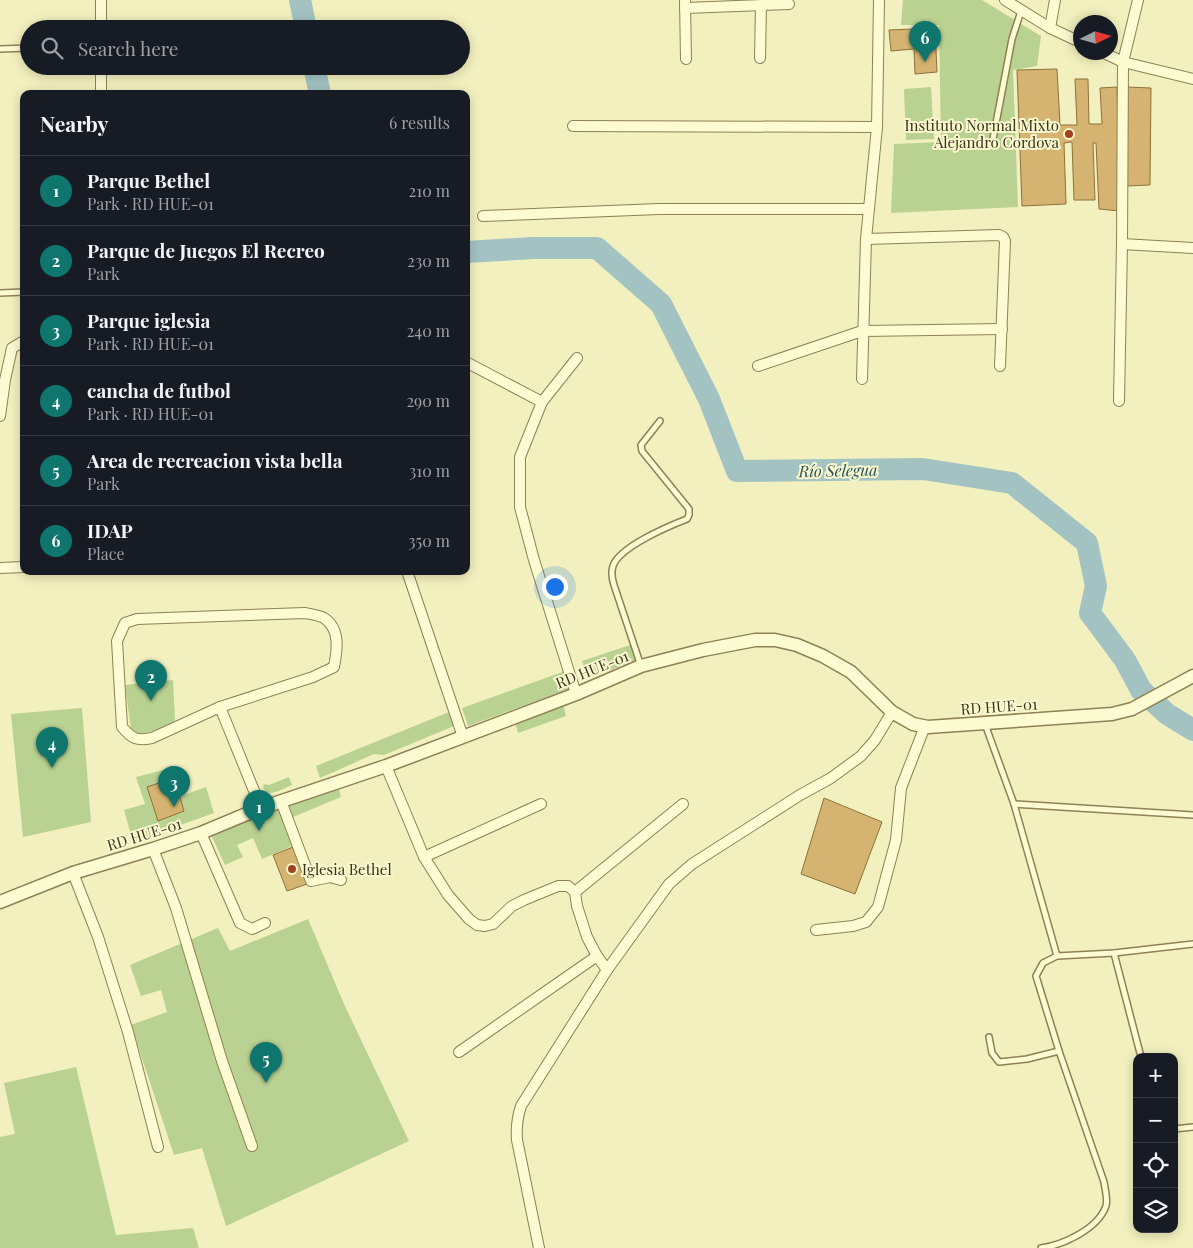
<!DOCTYPE html>
<html lang="en">
<head>
<meta charset="utf-8">
<style>
  body { margin:0; font-family:"Playfair Display",serif; background:#20242c; color:#f1f3f6 }
  .controls { position:absolute; right:15px; bottom:15px; display:grid; overflow:hidden; border-radius:10px; box-shadow:0 2px 12px #0003 }
  .controls button { width:45px; height:45px; display:grid; place-items:center; padding:0; border:0; border-bottom:1px solid #363941; background:#171b24; color:#f1f3f6; font:25px sans-serif }
  .compass { position:absolute; left:1073px; top:15px; width:45px; height:45px; border-radius:50%; background:#171b24; box-shadow:0 2px 12px #0003; rotate:85deg }
  .you { position:absolute; left:554px; top:586px; width:18px; height:18px; margin:-12px; border:4px solid #fff; border-radius:50%; background:#1a73e8; box-shadow:0 0 0 8px #1a73e833 }
  .badge { display:grid; place-items:center; width:32px; height:32px; border-radius:50%; background:#0f766e; color:#fff; font-size:16px; font-weight:700 }
  .pin { position:absolute; translate:-50% -41px; filter:drop-shadow(0 1px 2px #0008) }
  .pin::after { content:''; position:absolute; top:26px; width:18px; height:15px; background:inherit; clip-path:polygon(0 0,100% 0,50% 100%) }
  .list { margin:0; padding:0; list-style:none }
  h2 { display:flex; justify-content:space-between; align-items:center; height:65px; margin:0; padding:0 20px; font-size:21px }
  h2 small { font-size:16px; font-weight:400; color:#9ea1a6 }
  .list li { display:grid; grid-template-columns:32px 1fr auto; gap:15px; align-items:center; box-sizing:border-box; height:70px; padding:0 20px; border-top:1px solid #363941 }
  .list b { display:block; font-size:19px; white-space:nowrap }
  .list p { margin:0; font-size:16px; white-space:nowrap; color:#9ea1a6 }
  .list em { font-size:16px; font-style:normal; color:#9ea1a6 }
  .icon { flex:none; width:28px; height:28px; fill:none; stroke:currentColor; stroke-width:2; stroke-linecap:round; stroke-linejoin:round }
  .map { position:relative; flex:none; width:1193px; height:1248px; overflow:hidden }
  .search { position:absolute; background:#171b24; box-shadow:0 2px 12px #0003; left:20px; top:20px; width:450px; height:55px; display:flex; align-items:center; gap:12px; box-sizing:border-box; padding:0 18px; border-radius:28px; color:#9ea1a6; font-size:19px }
  .panel { position:absolute; background:#171b24; box-shadow:0 2px 12px #0003; left:20px; top:90px; width:450px; height:485px; border-radius:10px }
  .map>svg:first-child { display:block }
</style>
</head>
<body>
<div class="map">
<svg width="1193" height="1248" viewBox="0 0 1193 1248">
  <rect width="100%" height="100%" fill="#f2f0be"/>
  <g fill="#b9d191">
    <polygon points="903,0 982,0 1041,36 1037,66 1013,70 1018,207 891,213 894,144 941,142 939,25 901,25"/>
    <polygon points="931,87 934,139 906,140 904,89"/>
    <polygon points="633,644 638,660 588,678 582,661"/>
    <polygon points="568,670 574,687 468,726 462,708"/>
    <path d="M173,680L175,721C163,726 143,740 131,729L125,685Z"/>
    <polygon points="562,700 566,716 518,733 514,718"/>
    <polygon points="82,708 91,822 23,837 11,714"/>
    <polygon points="449,712 454,726 384,755 374,754 320,778 316,766"/>
    <polygon points="175,767 181,796 206,787 214,813 133,842 124,810 145,804 136,777"/>
    <path d="M289,777L292,785C284,788 274,795 266,792L263,787L264,784L269,785Z"/>
    <polygon points="338,786 341,797 293,817 289,806"/>
    <polygon points="283,806 297,844 262,859 253,838 237,845 243,857 225,865 212,837 245,821"/>
    <polygon points="308,919 344,1004 409,1141 226,1226 202,1148 174,1155 131,1025 167,1012 161,990 141,996 130,965 218,928 230,951"/>
    <polygon points="76,1067 116,1235 193,1228 199,1248 0,1248 0,1137 15,1134 4,1083"/>
  </g>
  <g fill="none" stroke-linecap="round" stroke-linejoin="round">
    <g stroke="#a2c3c2" stroke-width="22">
      <polyline points="300,0 306,29"/>
      <polyline points="314,66 320,94"/>
      <polyline points="466,252 533,248 597,248 661,304 709,399 737,471 923,469 1012,483 1087,543 1096,586 1090,613 1125,660 1141,690 1167,714 1193,730"/>
    </g>
  </g>
  <g fill="#d4b470" stroke="#8e7138">
    <polygon points="935,28 937,72 915,74 914,49 891,51 889,30"/>
    <polygon points="1057,69 1060,125 1077,125 1075,79 1088,79 1089,124 1102,124 1100,88 1117,87 1120,211 1099,209 1096,143 1093,143 1095,200 1074,200 1072,142 1064,143 1066,204 1022,206 1017,70"/>
    <polygon points="1127,87 1151,88 1150,185 1127,186"/>
    <polygon points="174,778 184,811 158,821 147,787"/>
    <polygon points="824,798 882,822 855,894 801,874"/>
    <polygon points="298,845 310,883 287,891 273,855"/>
  </g>
  <g fill="none" stroke-linecap="round" stroke-linejoin="round">
    <defs>
      <g id="service">
        <polyline points="0,49 29,48"/>
        <polyline points="993,139 1012,39 1021,11"/>
        <polyline points="0,293 24,292"/>
        <path d="M641,666L614,585C612,579 611,572 613,566C619,547 669,526 687,519L689,515V509L642,451L641,445L660,421"/>
        <polyline points="985,724 1014,804 1057,956 1114,953 1193,944"/>
        <polyline points="1014,804 1193,815"/>
        <polyline points="1114,953 1141,1057"/>
        <polyline points="989,1037 992,1053 999,1062 1027,1059 1059,1051"/>
        <polyline points="1174,1129 1193,1127"/>
        <path d="M1041,1248C1063,1245 1098,1229 1106,1206C1108,1200 1105,1189 1104,1182L1059,1051L1036,976L1043,963L1057,956"/>
      </g>
      <g id="minor">
        <polyline points="685,0 686,59"/>
        <polyline points="1005,0 1050,28 1080,42"/>
        <polyline points="685,8 789,4"/>
        <polyline points="1050,28 1055,0"/>
        <polyline points="101,29 101,0"/>
        <polyline points="1102,52 1123,62 1193,79"/>
        <polyline points="760,58 761,5"/>
        <polyline points="101,94 101,66"/>
        <polyline points="573,126 877,127"/>
        <polyline points="483,216 659,209 869,209"/>
        <polyline points="866,239 999,235 1003,237 1005,241 1000,366"/>
        <polyline points="1122,244 1193,248"/>
        <polyline points="466,362 542,402"/>
        <polyline points="758,366 862,331 1002,329"/>
        <polyline points="862,379 866,239 877,127 879,0"/>
        <polyline points="1119,401 1122,244 1123,62 1138,0"/>
        <polyline points="0,416 5,380 12,348 24,341"/>
        <polyline points="0,568 24,567"/>
        <polyline points="407,571 463,737"/>
        <path d="M305,613C311,614 319,615 324,618C341,629 337,651 334,667L313,677L220,707L152,738C137,741 132,739 122,727L117,641L125,623L137,619Z"/>
        <polyline points="576,694 534,560 520,507 520,457 542,402 577,358"/>
        <polyline points="220,707 261,808"/>
        <polyline points="386,766 424,857 448,895 469,919 477,925 485,926 493,924 512,906 524,900 558,886 568,886 575,892 577,906 587,937 597,956 607,970"/>
        <polyline points="281,801 311,881 330,877 341,880"/>
        <polyline points="201,833 240,923 252,929 265,923"/>
        <polyline points="153,849 176,908 222,1061 252,1146"/>
        <polyline points="424,857 541,804"/>
        <polyline points="73,873 98,937 128,1032 158,1147"/>
        <polyline points="575,892 683,804"/>
        <polyline points="816,930 853,926 866,922 878,907 896,840 901,788 925,726"/>
        <polyline points="459,1052 597,956"/>
        <path d="M539,1248L517,1140C516,1127 517,1118 521,1106L607,970L669,884L692,864L800,795L831,778L861,756L875,740L892,712"/>
      </g>
      <polyline id="tertiary" points="0,902 73,873 153,849 201,833 261,808 386,766 576,694 641,666 703,650 755,640 775,640 797,645 823,656 851,672 892,712 913,724 928,727 1112,714 1132,709 1193,676"/>
    </defs>
    <use href="#service" stroke="#8d8155" stroke-width="8"/>
    <use href="#minor" stroke="#8d8155" stroke-width="12"/>
    <use href="#tertiary" stroke="#8d8155" stroke-width="15"/>
    <use href="#service" stroke="#fcfbd2" stroke-width="5"/>
    <use href="#minor" stroke="#fcfbd2" stroke-width="10"/>
    <use href="#tertiary" stroke="#fcfbd2" stroke-width="12"/>
  </g>
  <g fill="#a2401f" stroke="#f9f8cf" stroke-width="2">
    <circle cx="1069" cy="134" r="5"/>
    <circle cx="292" cy="869" r="5"/>
  </g>
  <g text-anchor="middle" dominant-baseline="central" stroke-width="4" stroke-linejoin="round" paint-order="stroke">
    <g font-size="15" fill="#3a331b" stroke="#f9f8cf" text-anchor="end">
      <text x="1059" y="125">Instituto Normal Mixto<tspan x="1059" dy="17">Alejandro Cordova</tspan></text>
      <text x="302" y="869" text-anchor="start">Iglesia Bethel</text>
    </g>
    <g font-size="15" fill="#3a331b" stroke="#f9f8cf">
      <text transform="translate(592 669) rotate(-22)">RD HUE-01</text>
      <text transform="translate(999 706) rotate(-4)">RD HUE-01</text>
      <text transform="translate(144 834) rotate(-17)">RD HUE-01</text>
    </g>
    <g font-size="16" font-style="italic" fill="#29525c" stroke="#f9f8cf">
      <text transform="translate(838 470) rotate(-1)">Río Selegua</text>
    </g>
  </g>
</svg>
<div class="controls">
<button>+</button>
<button>−</button>
<button><svg class="icon" aria-label="locate" viewBox="0 0 24 24"><circle cx="12" cy="12" r="6"/><path d="M12 2v4M12 18v4M2 12h4M18 12h4"/></svg></button>
<button><svg class="icon" aria-label="layers" viewBox="0 0 24 24"><path d="M12 4l9 5-9 5-9-5zM3 14l9 5 9-5"/></svg></button>
</div>
<svg class="compass" viewBox="-18 -18 36 36"><path d="M0-13l5 13h-10z" fill="#e53935"/><path d="M0 13l5-13h-10z" fill="#9ea1a6"/></svg>
<div class="you"></div>
<div class="pin badge" style="left:259px;top:831px">1</div>
<div class="pin badge" style="left:151px;top:701px">2</div>
<div class="pin badge" style="left:174px;top:807px">3</div>
<div class="pin badge" style="left:52px;top:768px">4</div>
<div class="pin badge" style="left:266px;top:1083px">5</div>
<div class="pin badge" style="left:925px;top:62px">6</div>
<div class="search"><svg class="icon" aria-label="search" viewBox="0 0 24 24"><circle cx="10" cy="10" r="6"/><path d="M15 15l6 6"/></svg>Search here</div>
<section class="panel">
<h2>Nearby<small>6 results</small></h2>
<ul class="list">
<li><span class="badge">1</span><div><b>Parque Bethel</b><p>Park · RD HUE-01</p></div><em>210 m</em></li>
<li><span class="badge">2</span><div><b>Parque de Juegos El Recreo</b><p>Park</p></div><em>230 m</em></li>
<li><span class="badge">3</span><div><b>Parque iglesia</b><p>Park · RD HUE-01</p></div><em>240 m</em></li>
<li><span class="badge">4</span><div><b>cancha de futbol</b><p>Park · RD HUE-01</p></div><em>290 m</em></li>
<li><span class="badge">5</span><div><b>Area de recreacion vista bella</b><p>Park</p></div><em>310 m</em></li>
<li><span class="badge">6</span><div><b>IDAP</b><p>Place</p></div><em>350 m</em></li>
</ul>
</section>
</div>
</body>
</html>
